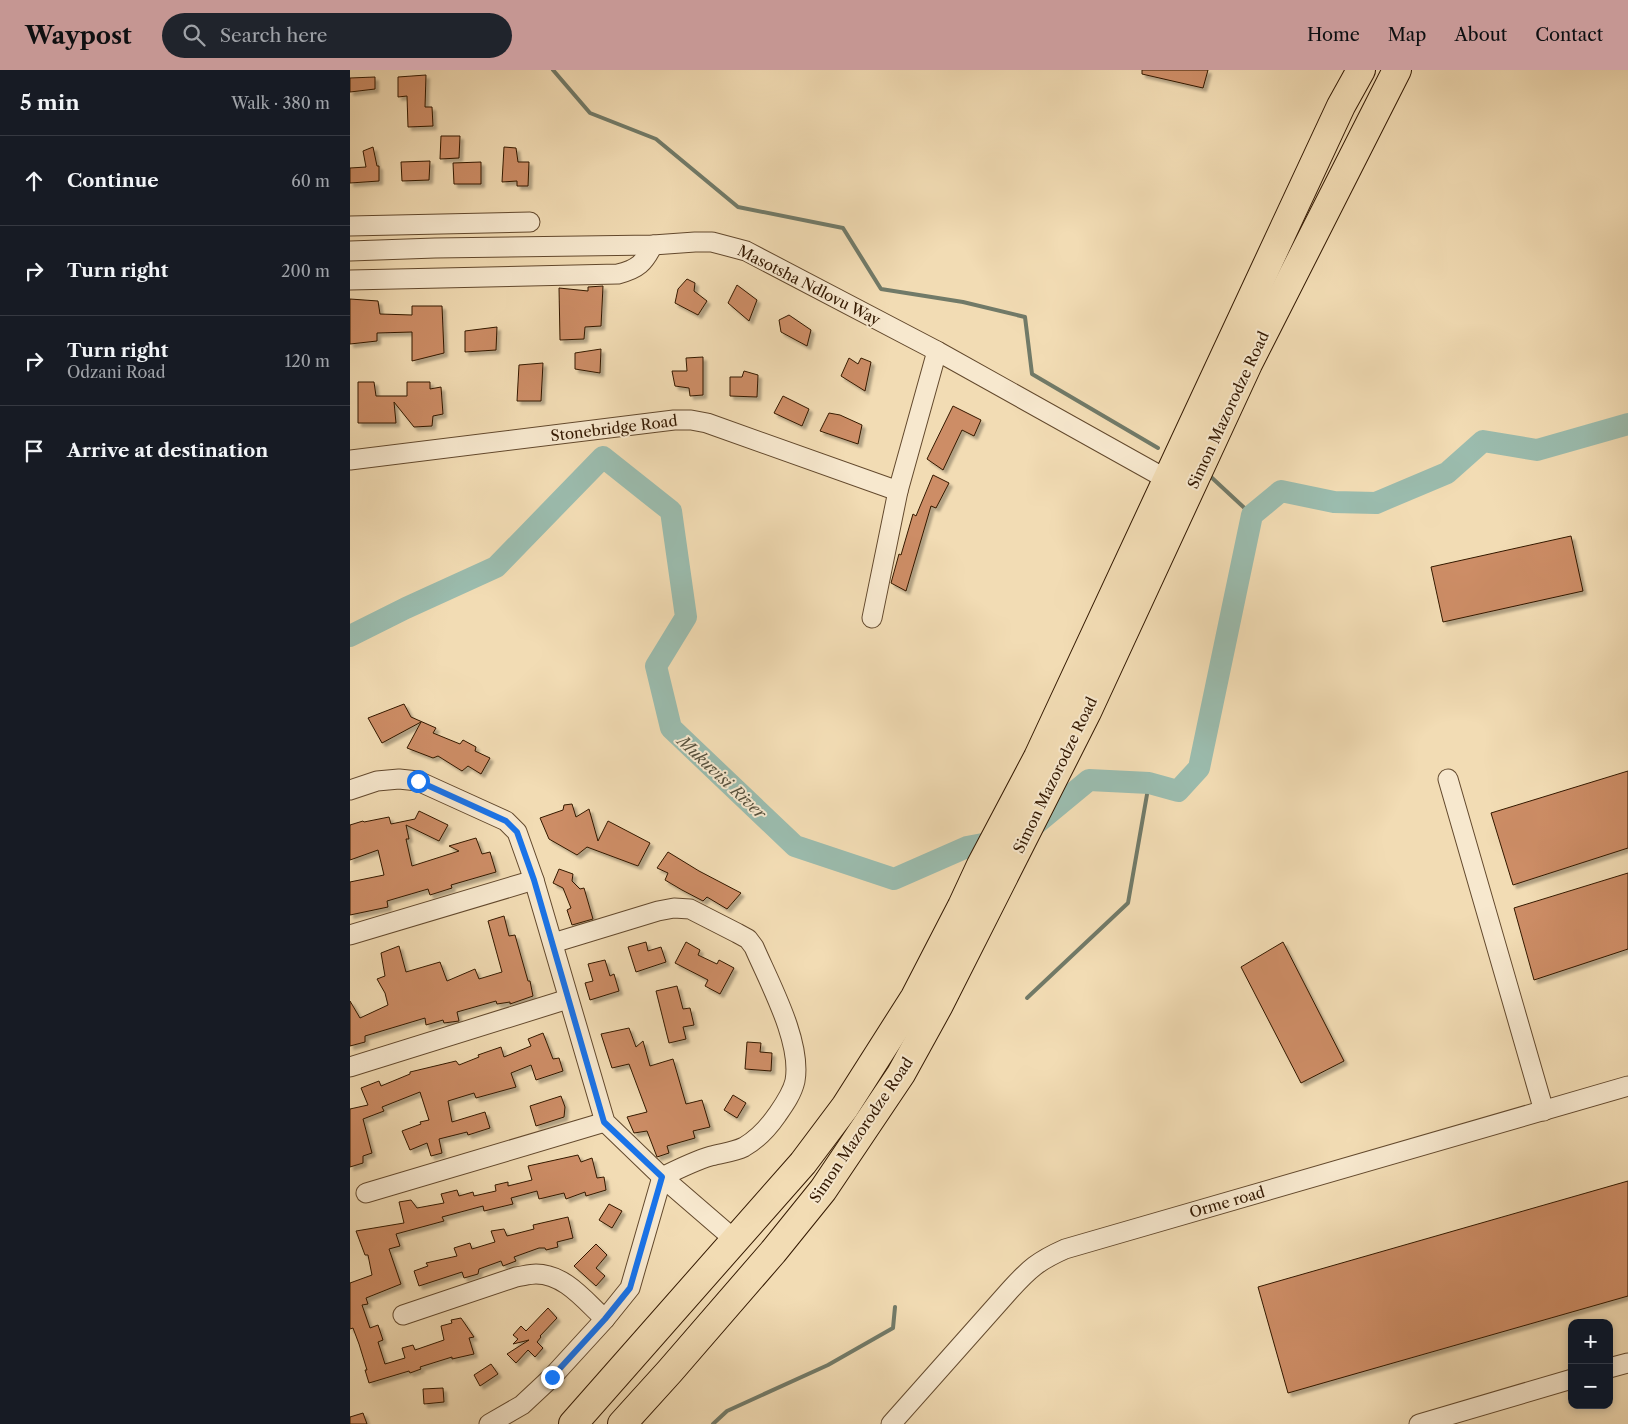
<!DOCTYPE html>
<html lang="en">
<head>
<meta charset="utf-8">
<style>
  body { margin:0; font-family:"Libre Caslon Text",serif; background:#20242c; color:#f1f3f6 }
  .controls { position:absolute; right:15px; bottom:15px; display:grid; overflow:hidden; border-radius:10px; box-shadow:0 2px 8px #0003 }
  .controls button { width:45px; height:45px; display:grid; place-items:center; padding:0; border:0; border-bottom:1px solid #363941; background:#171b24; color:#f1f3f6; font:25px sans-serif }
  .stop { position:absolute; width:15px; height:15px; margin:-11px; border:4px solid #1a73e8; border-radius:50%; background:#fff }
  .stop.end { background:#1a73e8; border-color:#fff; box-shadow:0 1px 5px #0008 }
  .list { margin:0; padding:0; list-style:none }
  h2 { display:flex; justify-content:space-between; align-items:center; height:65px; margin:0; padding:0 20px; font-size:21px }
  h2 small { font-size:16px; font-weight:400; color:#9ea1a6 }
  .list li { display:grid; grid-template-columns:32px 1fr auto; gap:15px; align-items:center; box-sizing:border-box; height:90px; padding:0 20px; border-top:1px solid #363941 }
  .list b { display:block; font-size:19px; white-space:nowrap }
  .list p { margin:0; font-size:16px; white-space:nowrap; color:#9ea1a6 }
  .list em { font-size:16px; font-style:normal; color:#9ea1a6 }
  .icon { flex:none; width:28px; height:28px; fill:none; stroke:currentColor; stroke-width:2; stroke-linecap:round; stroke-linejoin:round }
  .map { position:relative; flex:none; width:1278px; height:1354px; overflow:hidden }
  header { display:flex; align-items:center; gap:30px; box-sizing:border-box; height:70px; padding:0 25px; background:#c59692; color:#111 }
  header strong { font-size:24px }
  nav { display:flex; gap:28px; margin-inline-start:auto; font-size:18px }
  .search { width:350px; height:45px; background:#20242c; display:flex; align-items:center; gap:12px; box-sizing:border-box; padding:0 18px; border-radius:28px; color:#9ea1a6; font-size:19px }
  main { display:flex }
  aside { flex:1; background:#171b24 }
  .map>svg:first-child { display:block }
</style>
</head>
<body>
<header>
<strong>Waypost</strong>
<div class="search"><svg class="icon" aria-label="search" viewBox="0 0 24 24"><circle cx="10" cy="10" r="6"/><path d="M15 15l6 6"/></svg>Search here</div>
<nav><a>Home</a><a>Map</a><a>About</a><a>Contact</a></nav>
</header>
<main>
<aside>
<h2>5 min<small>Walk · 380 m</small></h2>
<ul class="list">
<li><svg class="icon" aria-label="ahead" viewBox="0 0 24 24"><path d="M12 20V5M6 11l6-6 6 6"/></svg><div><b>Continue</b></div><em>60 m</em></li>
<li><svg class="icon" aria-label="right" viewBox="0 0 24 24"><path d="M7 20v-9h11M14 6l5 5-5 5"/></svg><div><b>Turn right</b></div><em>200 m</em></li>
<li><svg class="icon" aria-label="right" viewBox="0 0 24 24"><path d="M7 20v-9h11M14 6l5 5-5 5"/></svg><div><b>Turn right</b><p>Odzani Road</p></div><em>120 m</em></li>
<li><svg class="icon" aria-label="arrive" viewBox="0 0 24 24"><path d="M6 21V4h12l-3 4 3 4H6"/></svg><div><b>Arrive at destination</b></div></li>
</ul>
</aside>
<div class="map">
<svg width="1278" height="1354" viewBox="0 0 1278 1354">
  <defs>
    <filter id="shadow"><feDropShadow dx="3.5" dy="3.5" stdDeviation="1" flood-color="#0004"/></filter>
  </defs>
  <rect width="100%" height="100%" fill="#f2dcb4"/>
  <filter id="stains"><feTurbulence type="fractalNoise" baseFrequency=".004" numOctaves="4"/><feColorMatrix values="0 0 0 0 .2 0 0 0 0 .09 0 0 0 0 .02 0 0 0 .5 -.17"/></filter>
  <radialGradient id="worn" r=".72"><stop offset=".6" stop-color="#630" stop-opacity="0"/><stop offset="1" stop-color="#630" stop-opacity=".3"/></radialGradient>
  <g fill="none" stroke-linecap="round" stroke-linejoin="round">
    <g stroke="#717a68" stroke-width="4">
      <polyline points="203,0 240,43 306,69 388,137 493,158 531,219 613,232 675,247 682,304 808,378"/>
      <polyline points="860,406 902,445"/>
      <polyline points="677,928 778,833 799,713"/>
      <polyline points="363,1354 377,1341 478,1295 543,1258 545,1237"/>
    </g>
    <polyline stroke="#9bbcae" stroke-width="22" points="0,566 56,538 146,497 253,387 321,441 336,547 306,596 321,658 445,776 544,809 617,777 670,767 739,710 799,713 828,721 849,698 902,445 931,421 984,432 1026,433 1097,403 1133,371 1187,380 1278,354"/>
  </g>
  <g fill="#cd8d66" stroke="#331800" filter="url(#shadow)">
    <polygon points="792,0 858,0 853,18 792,4"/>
    <polygon points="76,5 75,37 82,37 83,56 58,57 57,26 48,27 48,7"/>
    <polygon points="25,7 25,19 0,22 0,8"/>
    <polygon points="91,66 110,66 109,88 90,89"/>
    <polygon points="23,77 27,96 29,96 29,111 0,113 0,98 16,97 13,81"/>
    <polygon points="154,77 166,78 168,92 179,92 178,116 167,116 167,111 152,112"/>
    <polygon points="80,91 79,110 52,111 51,92"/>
    <polygon points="131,92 131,114 104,114 103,93"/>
    <polygon points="337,209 345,213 344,221 357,231 348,245 325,233 328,219"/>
    <polygon points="387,215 407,230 399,251 378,233"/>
    <polygon points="253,216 251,256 235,257 234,269 210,270 209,218 238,221 238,217"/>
    <polygon points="0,229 28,231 30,244 62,245 62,236 92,236 94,283 62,291 62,262 27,263 27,271 0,274"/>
    <polygon points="439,245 461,260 457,276 431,262 429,250"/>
    <polygon points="147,257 146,280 115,282 115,261"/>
    <polygon points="251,279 250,303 225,299 225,283"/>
    <polygon points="353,287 353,325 340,326 339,318 325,316 322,301 337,301 336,288"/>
    <polygon points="499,288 508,294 511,288 521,292 515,321 491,306"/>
    <polygon points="193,293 191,331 167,331 169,295"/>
    <polygon points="394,301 408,305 407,327 380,326 380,307 392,307"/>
    <polygon points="8,312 24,312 26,326 57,326 57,312 80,312 80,319 91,317 93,344 83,346 82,356 64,357 44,332 46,353 8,353"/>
    <polygon points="433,326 459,339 452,356 424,343"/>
    <polygon points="603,336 631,350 624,366 612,360 593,400 577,389"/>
    <polygon points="479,343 490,345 512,355 508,374 470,361"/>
    <polygon points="583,405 599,413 586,438 581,436 556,521 541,513 549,484 551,485 563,444 566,446"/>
    <polygon points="1221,466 1233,521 1093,552 1081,497"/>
    <polygon points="54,634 61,647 86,658 83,663 110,674 113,670 126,677 125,681 140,688 131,704 118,696 112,701 88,686 83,688 57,678 71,652 32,673 18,648"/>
    <polygon points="1278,701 1278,778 1163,815 1141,743"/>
    <polygon points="222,734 226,747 239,739 248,771 258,751 300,773 288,796 237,777 227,785 199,769 190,748 213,740 214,735"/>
    <polygon points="69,741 98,755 89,771 56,755 59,769 56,769 62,796 109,781 99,776 126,768 132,784 140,782 146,802 101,815 102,818 80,825 78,819 37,831 38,837 0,845 0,812 34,805 28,780 0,790 0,755 13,751 14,752 39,747 41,754 65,749"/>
    <polygon points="318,782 349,801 391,823 377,839 357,827 353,831 332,820 315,810 318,803 307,798"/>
    <polygon points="209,799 223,804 222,811 230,819 234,818 243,849 222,855 217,840 221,838 213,818 203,813"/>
    <polygon points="1278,803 1278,879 1184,910 1164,838"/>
    <polygon points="154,846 159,866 165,865 178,911 180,911 183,926 160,934 160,932 147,934 146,931 107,942 109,951 94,953 93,950 76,955 75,948 15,966 15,972 0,976 0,931 10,948 38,935 35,923 27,909 35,906 31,883 49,876 56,902 90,892 97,911 125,899 129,909 152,902 138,851"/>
    <polygon points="296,872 298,881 311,877 316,892 286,902 278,877"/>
    <polygon points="336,872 350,880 348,885 367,894 369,890 384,898 370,924 355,916 358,910 325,893"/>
    <polygon points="933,872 994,991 951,1013 891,897"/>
    <polygon points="255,890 260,906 264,904 269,921 240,930 235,913 243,911 238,894"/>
    <polygon points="327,916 333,939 340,938 344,955 333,957 336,969 319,973 306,921"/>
    <polygon points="279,958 286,977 293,971 300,996 323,989 336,1034 352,1030 360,1057 343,1061 345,1068 317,1076 319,1083 307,1087 297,1061 284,1063 277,1047 297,1042 279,994 262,998 251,964"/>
    <polygon points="193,963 203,989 209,988 213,1001 186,1010 181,995 161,1003 166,1017 126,1028 124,1023 98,1031 102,1052 135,1042 140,1058 118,1065 117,1062 89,1069 92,1083 81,1086 77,1073 60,1080 52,1061 71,1054 70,1052 79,1050 70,1022 32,1037 34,1041 13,1049 22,1083 13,1086 13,1093 0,1097 0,1039 18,1035 11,1018 29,1011 31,1016 60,1004 60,1002 106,991 109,995 129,987 128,985 151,977 154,987 181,976 178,969"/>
    <polygon points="397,972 411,973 410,982 422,983 421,1001 395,999"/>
    <polygon points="383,1025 396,1033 387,1048 374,1040"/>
    <polygon points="211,1026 215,1037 214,1047 186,1056 180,1036"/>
    <polygon points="228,1085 231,1092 242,1088 247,1108 254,1107 256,1120 236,1126 235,1122 216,1129 214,1123 189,1129 187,1121 161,1128 163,1134 134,1141 133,1136 92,1147 94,1151 46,1164 50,1176 39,1179 51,1214 16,1228 18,1234 12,1235 20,1258 28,1255 33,1270 28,1272 35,1294 55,1288 52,1278 63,1275 65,1280 94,1270 91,1256 102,1253 101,1250 111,1248 124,1267 119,1268 124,1284 102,1289 102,1287 70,1297 71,1299 60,1303 59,1301 19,1313 15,1300 17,1300 9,1274 3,1258 0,1259 0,1213 22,1205 18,1185 15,1185 6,1161 54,1153 49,1132 61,1130 67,1138 94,1133 91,1124 107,1120 109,1126 123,1122 124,1126 146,1121 145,1115 158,1112 158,1116 182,1110 178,1096"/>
    <polygon points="1278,1111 1278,1226 938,1323 908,1217"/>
    <polygon points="259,1134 272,1141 262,1158 249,1150"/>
    <polygon points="218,1147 223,1168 207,1172 208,1177 196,1180 195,1178 189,1178 164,1187 166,1191 153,1196 151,1191 129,1199 128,1204 114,1208 112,1202 69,1216 64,1201 78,1196 76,1193 107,1186 104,1178 120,1173 122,1179 145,1172 141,1161 154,1159 157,1166 184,1159 183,1155"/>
    <polygon points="246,1174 257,1185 246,1198 255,1206 246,1216 224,1196"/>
    <polygon points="198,1238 207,1248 190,1266 191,1267 187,1272 193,1278 185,1287 178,1280 166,1293 157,1284 179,1270 163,1274 168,1269 163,1265 171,1256 176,1261"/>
    <polygon points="141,1294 148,1304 130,1316 124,1305"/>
    <polygon points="93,1318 94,1332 74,1334 73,1319"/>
    <polygon points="13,1343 17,1354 0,1354 0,1347"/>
  </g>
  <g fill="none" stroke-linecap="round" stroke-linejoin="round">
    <defs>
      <g id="minor">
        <polyline points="0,156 180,152"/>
        <polyline points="0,181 85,178 303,175 345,172 362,172 396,181 587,281 818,410"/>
        <path d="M0,210L268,204C288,199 294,193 303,175"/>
        <polyline points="0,390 324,350 341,350 357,353 548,421"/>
        <polyline points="522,548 548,421 587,281"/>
        <polyline points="1098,709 1194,1041"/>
        <polyline points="0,720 27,711 49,709 68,711 156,751 167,762 184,810 255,1052 312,1107 385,1170"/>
        <polyline points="0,865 184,810"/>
        <polyline points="0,997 218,929"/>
        <polyline points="16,1123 255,1052"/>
        <path d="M53,1245L166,1207C173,1206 180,1204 186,1204C215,1204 235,1231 255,1249"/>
        <polyline points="1259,1298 1278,1293"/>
        <path d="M139,1354L172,1335L202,1307L255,1249L280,1218L312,1107C328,1099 344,1091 361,1086C372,1083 384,1082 394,1077C408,1069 418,1058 427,1045C434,1035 442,1024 445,1011C452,972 420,914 404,877L398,869L387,863L340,839L324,838L308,841L203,873"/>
        <path d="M541,1354L660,1220C679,1199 688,1191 715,1179L1278,1016"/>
        <polyline points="1069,1354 1222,1309"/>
      </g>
      <g id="highway">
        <polyline points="223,1354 453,1093 495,1037 565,927 612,836 631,795 688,687 991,36 1011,0"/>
        <polyline points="272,1354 320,1301 423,1182 473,1120 551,1004 589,935 737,642 898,294 1047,0"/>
      </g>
    </defs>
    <use href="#minor" stroke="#63492d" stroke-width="21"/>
    <use href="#highway" stroke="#331800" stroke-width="30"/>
    <use href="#minor" stroke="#f7e8ce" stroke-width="19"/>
    <use href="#highway" stroke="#f2dcb4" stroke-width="28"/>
  </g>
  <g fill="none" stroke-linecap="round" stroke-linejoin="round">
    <polyline stroke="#1a73e8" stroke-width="6" points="68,711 156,751 167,762 184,810 254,1052 312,1107 280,1218 255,1249 202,1307"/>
  </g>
  <g text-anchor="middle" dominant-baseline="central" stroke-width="4" stroke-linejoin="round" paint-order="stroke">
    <g font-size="15" fill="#331800" stroke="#f7e8ce">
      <text transform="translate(459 215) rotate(27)">Masotsha Ndlovu Way</text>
      <text transform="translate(878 340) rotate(-65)">Simon Mazorodze Road</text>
      <text transform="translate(264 358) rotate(-7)">Stonebridge Road</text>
      <text transform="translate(705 705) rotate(-64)">Simon Mazorodze Road</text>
      <text transform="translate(511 1060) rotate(-56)">Simon Mazorodze Road</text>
      <text transform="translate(877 1132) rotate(-16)">Orme road</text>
    </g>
    <g font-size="16" font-style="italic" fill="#57513d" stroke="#f7e8ce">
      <text transform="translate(372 707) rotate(43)">Mukuvisi River</text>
    </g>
  </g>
  <rect width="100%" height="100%" filter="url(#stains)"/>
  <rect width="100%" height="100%" fill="url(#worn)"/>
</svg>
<div class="controls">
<button>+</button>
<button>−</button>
</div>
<div class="stop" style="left:68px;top:711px"></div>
<div class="stop end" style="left:202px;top:1307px"></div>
</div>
</main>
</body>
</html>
